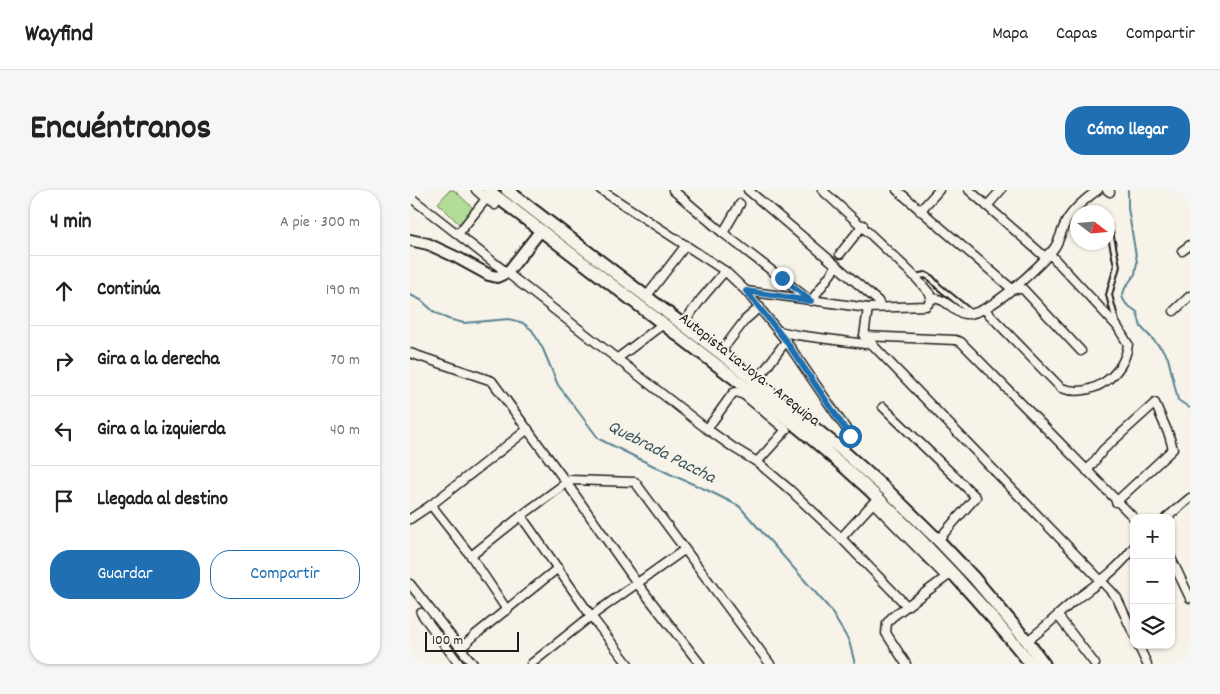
<!DOCTYPE html>
<html lang="es">
<head>
<meta charset="utf-8">
<style>
  body { margin:0; font-family:Dekko,sans-serif; background:#f6f6f6; color:#222 }
  .controls { position:absolute; right:15px; bottom:15px; display:grid; overflow:hidden; border-radius:10px; box-shadow:0 1px 4px #0004 }
  .controls button { width:45px; height:45px; display:grid; place-items:center; padding:0; border:0; border-bottom:1px solid #e0e0e0; background:#fff; color:#222; font:25px sans-serif }
  .compass { position:absolute; left:660px; top:15px; width:45px; height:45px; border-radius:50%; background:#fff; box-shadow:0 1px 4px #0004; rotate:106deg }
  .scale { position:absolute; left:15px; bottom:12px; width:94px; box-sizing:border-box; padding-left:5px; border:2px solid #1c1c1c; border-top:0; font-size:14px; line-height:18px; white-space:nowrap; color:#1c1c1c; -webkit-text-stroke:4px #f7f3e8; paint-order:stroke }
  .stop { position:absolute; width:15px; height:15px; margin:-11px; border:4px solid #1f6fb2; border-radius:50%; background:#fff }
  .stop.end { background:#1f6fb2; border-color:#fff; box-shadow:0 1px 5px #0008 }
  .list { margin:0; padding:0; list-style:none }
  h2 { display:flex; justify-content:space-between; align-items:center; height:65px; margin:0; padding:0 20px; font-size:21px }
  h2 small { font-size:16px; font-weight:400; color:#767676 }
  .list li { display:grid; grid-template-columns:32px 1fr auto; gap:15px; align-items:center; box-sizing:border-box; height:70px; padding:0 20px; border-top:1px solid #e0e0e0 }
  .list b { display:block; font-size:19px; white-space:nowrap }
  .list em { font-size:16px; font-style:normal; color:#767676 }
  .actions { display:flex; gap:10px; padding:15px 20px }
  .actions a { flex:1; padding:11px 0; border:1px solid #1f6fb2; border-radius:20px; text-align:center; font-size:18px; color:#1f6fb2 }
  .actions .main { background:#1f6fb2; color:#fff }
  .icon { flex:none; width:28px; height:28px; fill:none; stroke:currentColor; stroke-width:2; stroke-linecap:round; stroke-linejoin:round }
  .map { position:relative; flex:none; width:780px; height:474px; overflow:hidden; border-radius:20px }
  header { display:flex; align-items:center; gap:30px; box-sizing:border-box; height:70px; padding:0 25px; background:#fff; border-bottom:1px solid #e0e0e0 }
  header strong { font-size:24px }
  nav { display:flex; gap:28px; margin-inline-start:auto; font-size:18px }
  .intro { display:flex; align-items:center; justify-content:space-between; box-sizing:border-box; height:120px; padding:0 30px }
  h1 { margin:0; font-size:35px }
  .button { padding:12px 22px; border-radius:20px; background:#1f6fb2; color:#fff; font-size:18px; font-weight:700 }
  main { display:flex; gap:30px; padding:0 30px }
  aside { flex:1; background:#fff; border-radius:20px; box-shadow:0 1px 4px #0004 }
  .map>svg:first-child { display:block }
</style>
</head>
<body>
<header>
<strong>Wayfind</strong>
<nav><a>Mapa</a><a>Capas</a><a>Compartir</a></nav>
</header>
<div class="intro"><h1>Encuéntranos</h1><a class="button">Cómo llegar</a></div>
<main>
<aside>
<h2>4 min<small>A pie · 300 m</small></h2>
<ul class="list">
<li><svg class="icon" aria-label="ahead" viewBox="0 0 24 24"><path d="M12 20V5M6 11l6-6 6 6"/></svg><div><b>Continúa</b></div><em>190 m</em></li>
<li><svg class="icon" aria-label="right" viewBox="0 0 24 24"><path d="M7 20v-9h11M14 6l5 5-5 5"/></svg><div><b>Gira a la derecha</b></div><em>70 m</em></li>
<li><svg class="icon" aria-label="left" viewBox="0 0 24 24"><path d="M17 20v-9H6M10 6l-5 5 5 5"/></svg><div><b>Gira a la izquierda</b></div><em>40 m</em></li>
<li><svg class="icon" aria-label="arrive" viewBox="0 0 24 24"><path d="M6 21V4h12l-3 4 3 4H6"/></svg><div><b>Llegada al destino</b></div></li>
</ul>
<div class="actions"><a class="main">Guardar</a><a>Compartir</a></div>
</aside>
<div class="map">
<svg width="780" height="474" viewBox="0 0 780 474">
  <rect width="100%" height="100%" fill="#f7f3e8"/>
  <filter id="ink" filterUnits="userSpaceOnUse"><feTurbulence type="fractalNoise" baseFrequency=".02" numOctaves="2"/><feDisplacementMap in="SourceGraphic" scale="10" xChannelSelector="R" yChannelSelector="G"/><feConvolveMatrix kernelMatrix="1 2 1 2 8 2 1 2 1" color-interpolation-filters="sRGB"/></filter>
  <g filter="url(#ink)">
    <polygon fill="#b3dc98" stroke="#687c5a" points="40,0 44,0 64,19 49,34 28,13"/>
    <g fill="none" stroke-linecap="round" stroke-linejoin="round">
      <g stroke="#588392" stroke-width="2">
        <polyline points="718,0 718,18 727,72 725,84 715,98 712,107 716,114 727,122 731,137 752,159 758,168 768,210 780,218"/>
        <polyline points="0,105 11,110 23,121 38,129 54,133 99,129 113,133 122,140 133,159 148,195 189,249 262,285 299,301 329,316 419,418 439,451 445,474"/>
      </g>
      <defs>
        <g id="lane">
          <polyline points="699,37 707,76 699,105 706,131"/>
          <polyline points="505,87 515,85 521,88 528,96 560,122"/>
        </g>
        <g id="street">
          <polyline points="191,0 315,81 336,101 376,151 439,243 439,250 432,260"/>
          <polyline points="263,0 313,43 401,111 426,77"/>
          <polyline points="338,0 462,106 468,111 471,117"/>
          <polyline points="487,0 602,99 613,99 671,161"/>
          <polyline points="559,0 635,67"/>
          <polyline points="697,0 700,2"/>
          <polyline points="0,7 297,239 324,258 347,272 379,299 431,348 497,416"/>
          <polyline points="76,9 85,15"/>
          <polyline points="577,16 591,0"/>
          <polyline points="510,21 529,0"/>
          <polyline points="313,43 330,14"/>
          <polyline points="48,44 76,9 66,0"/>
          <polyline points="772,61 780,55"/>
          <polyline points="430,64 453,35"/>
          <path d="M336,101L458,118L516,116L520,112L521,105C513,96 506,87 497,79C469,52 441,26 412,0"/>
          <polyline points="236,107 276,55"/>
          <path d="M521,108C537,108 543,122 555,124C577,127 632,75 645,57C649,51 651,43 654,36C660,21 675,9 688,0"/>
          <path d="M574,119L651,198C682,209 715,185 718,154L707,136L639,63"/>
          <polyline points="764,121 780,106"/>
          <polyline points="272,135 292,108 315,81"/>
          <polyline points="369,141 387,145 455,154 462,153"/>
          <polyline points="454,146 699,399 707,408 724,445"/>
          <polyline points="454,146 545,150 551,152 724,328"/>
          <polyline points="454,146 458,118"/>
          <polyline points="0,163 82,191 156,292 227,393 290,474"/>
          <polyline points="310,163 335,130 350,117"/>
          <polyline points="208,168 253,134"/>
          <polyline points="346,192 376,151"/>
          <polyline points="334,205 376,240 347,272"/>
          <polyline points="473,217 566,307 528,350"/>
          <polyline points="297,239 323,203 327,202 334,205 337,201"/>
          <polyline points="677,281 693,260 745,213 759,245 763,259 706,312"/>
          <polyline points="21,315 61,366 97,420"/>
          <polyline points="111,326 181,426 218,474"/>
          <polyline points="756,328 780,308"/>
          <polyline points="0,329 21,315 118,239"/>
          <polyline points="431,348 463,313 536,387"/>
          <polyline points="61,366 111,326 160,290 225,292 360,474"/>
          <polyline points="761,368 780,408"/>
          <polyline points="0,394 63,474"/>
          <polyline points="11,423 49,474"/>
          <polyline points="648,426 685,474"/>
          <path d="M617,451C634,439 648,424 664,411C686,394 708,380 724,357"/>
          <polyline points="728,455 737,474"/>
          <polyline points="51,458 65,445 148,378"/>
          <polyline points="121,474 181,426 274,360"/>
          <polyline points="496,474 476,443 477,433 482,427 539,385"/>
        </g>
        <polyline id="secondary" points="0,50 18,54 48,68 79,85 87,87 98,82 131,40"/>
        <g id="primary">
          <path d="M78,0L384,234C472,306 550,386 621,474"/>
          <polyline points="97,0 310,163 432,260 479,302 528,350 564,388 617,451 634,474"/>
        </g>
      </defs>
      <use href="#lane" stroke="#1c1c1c" stroke-width="8"/>
      <use href="#street" stroke="#1c1c1c" stroke-width="11"/>
      <use href="#secondary" stroke="#1c1c1c" stroke-width="14"/>
      <use href="#primary" stroke="#1c1c1c" stroke-width="15"/>
      <use href="#lane" stroke="#f7f3e8" stroke-width="4"/>
      <use href="#street" stroke="#f7f3e8" stroke-width="8"/>
      <use href="#secondary" stroke="#f7f3e8" stroke-width="10"/>
      <use href="#primary" stroke="#f7f3e8" stroke-width="11"/>
    </g>
  </g>
  <g fill="none" stroke-linecap="round" stroke-linejoin="round" filter="url(#ink)">
    <polyline stroke="#1f6fb2" stroke-width="6" points="372,88 401,111 336,101 376,151 440,246"/>
  </g>
  <g text-anchor="middle" dominant-baseline="central" stroke-width="4" stroke-linejoin="round" paint-order="stroke">
    <g font-size="16" fill="#1c1c1c" stroke="#f7f3e8">
      <text transform="translate(339 180) rotate(38)">Autopista La Joya - Arequipa</text>
    </g>
    <g font-size="18" font-style="italic" fill="#3f5861" stroke="#f7f3e8">
      <text transform="translate(251 263) rotate(27)">Quebrada Paccha</text>
    </g>
  </g>
</svg>
<div class="controls">
<button>+</button>
<button>−</button>
<button><svg class="icon" aria-label="layers" viewBox="0 0 24 24"><path d="M12 4l9 5-9 5-9-5zM3 14l9 5 9-5"/></svg></button>
</div>
<svg class="compass" viewBox="-18 -18 36 36"><path d="M0-13l5 13h-10z" fill="#e53935"/><path d="M0 13l5-13h-10z" fill="#767676"/></svg>
<div class="scale">100 m</div>
<div class="stop" style="left:440px;top:246px"></div>
<div class="stop end" style="left:372px;top:88px"></div>
</div>
</main>
</body>
</html>
